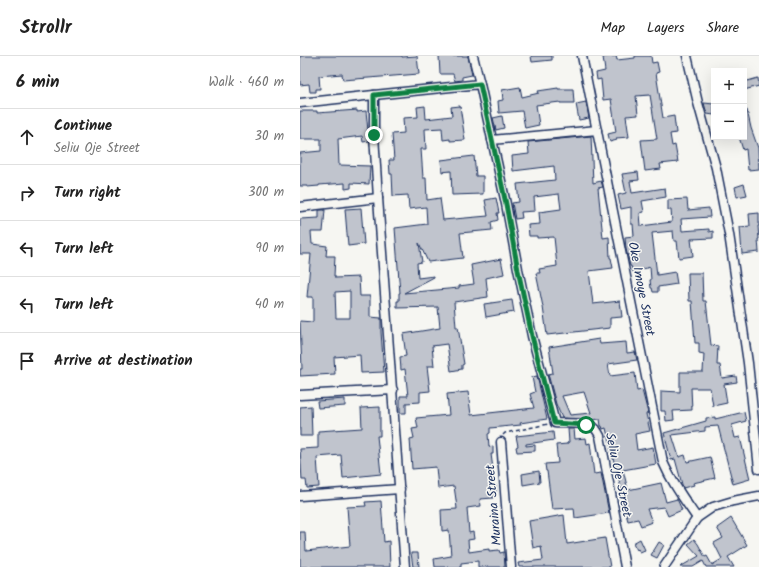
<!DOCTYPE html>
<html lang="en">
<head>
<meta charset="utf-8">
<style>
  body { margin:0; font-family:Kalam,sans-serif; background:#f6f6f6; color:#222 }
  .controls { position:absolute; right:12px; top:12px; display:grid; overflow:hidden; border-radius:0px; box-shadow:0 4px 16px #0002 }
  .controls button { width:36px; height:36px; display:grid; place-items:center; padding:0; border:0; border-bottom:1px solid #e0e0e0; background:#fff; color:#222; font:20px sans-serif }
  .stop { position:absolute; width:12px; height:12px; margin:-9px; border:3px solid #0b8043; border-radius:50%; background:#fff }
  .stop.end { background:#0b8043; border-color:#fff; box-shadow:0 1px 4px #0008 }
  .list { margin:0; padding:0; list-style:none }
  h2 { display:flex; justify-content:space-between; align-items:center; height:52px; margin:0; padding:0 16px; font-size:17px }
  h2 small { font-size:13px; font-weight:400; color:#767676 }
  .list li { display:grid; grid-template-columns:26px 1fr auto; gap:12px; align-items:center; box-sizing:border-box; height:56px; padding:0 16px; border-top:1px solid #e0e0e0 }
  .list b { display:block; font-size:15px; white-space:nowrap }
  .list p { margin:0; font-size:13px; white-space:nowrap; color:#767676 }
  .list em { font-size:13px; font-style:normal; color:#767676 }
  .icon { flex:none; width:22px; height:22px; fill:none; stroke:currentColor; stroke-width:2; stroke-linecap:round; stroke-linejoin:round }
  .map { position:relative; flex:none; width:459px; height:511px; overflow:hidden }
  header { display:flex; align-items:center; gap:24px; box-sizing:border-box; height:56px; padding:0 20px; background:#fff; border-bottom:1px solid #e0e0e0 }
  header strong { font-size:19px }
  nav { display:flex; gap:22px; margin-inline-start:auto; font-size:14px }
  main { display:flex }
  aside { flex:1; background:#fff }
  .map>svg:first-child { display:block }
</style>
</head>
<body>
<header>
<strong>Strollr</strong>
<nav><a>Map</a><a>Layers</a><a>Share</a></nav>
</header>
<main>
<aside>
<h2>6 min<small>Walk · 460 m</small></h2>
<ul class="list">
<li><svg class="icon" aria-label="ahead" viewBox="0 0 24 24"><path d="M12 20V5M6 11l6-6 6 6"/></svg><div><b>Continue</b><p>Seliu Oje Street</p></div><em>30 m</em></li>
<li><svg class="icon" aria-label="right" viewBox="0 0 24 24"><path d="M7 20v-9h11M14 6l5 5-5 5"/></svg><div><b>Turn right</b></div><em>300 m</em></li>
<li><svg class="icon" aria-label="left" viewBox="0 0 24 24"><path d="M17 20v-9H6M10 6l-5 5 5 5"/></svg><div><b>Turn left</b></div><em>90 m</em></li>
<li><svg class="icon" aria-label="left" viewBox="0 0 24 24"><path d="M17 20v-9H6M10 6l-5 5 5 5"/></svg><div><b>Turn left</b></div><em>40 m</em></li>
<li><svg class="icon" aria-label="arrive" viewBox="0 0 24 24"><path d="M6 21V4h12l-3 4 3 4H6"/></svg><div><b>Arrive at destination</b></div></li>
</ul>
</aside>
<div class="map">
<svg width="459" height="511" viewBox="0 0 459 511">
  <rect width="100%" height="100%" fill="#f6f6f2"/>
  <filter id="ink" filterUnits="userSpaceOnUse"><feTurbulence type="fractalNoise" baseFrequency=".025" numOctaves="2"/><feDisplacementMap in="SourceGraphic" scale="8" xChannelSelector="R" yChannelSelector="G"/><feConvolveMatrix kernelMatrix="1 2 1 2 8 2 1 2 1" color-interpolation-filters="sRGB"/></filter>
  <g filter="url(#ink)">
    <g fill="#c0c4cd" stroke="#1b2f5e" fill-rule="evenodd">
      <polygon points="0,0 102,0 102,1 117,0 119,18 43,24 42,18 19,20 20,33 16,33 16,36 10,36 9,28 0,29"/>
      <polygon points="139,0 168,0 172,19 162,21 162,24 155,25 153,18 140,18"/>
      <polygon points="231,0 252,0 252,4 232,6"/>
      <polygon points="316,0 317,4 335,2 335,0 351,0 352,7 357,6 359,16 356,17 363,62 374,60 376,77 370,78 372,90 375,89 378,106 360,108 361,113 345,115 341,84 357,83 350,39 336,40 338,59 326,60 329,81 316,82 317,84 310,86 308,78 316,76 311,43 303,44 301,23 297,24 296,17 305,15 303,1"/>
      <polygon points="458,22 459,30 444,34 444,26"/>
      <polygon points="220,31 222,41 239,37 238,35 258,32 258,33 273,33 274,47 260,47 260,46 236,49 239,69 225,72 222,55 199,57 198,45 203,44 202,34"/>
      <polygon points="286,46 289,62 279,64 276,48"/>
      <polygon points="404,47 414,48 414,59 407,58"/>
      <polygon points="125,50 126,63 152,60 151,51 160,50 165,84 150,85 150,83 143,84 142,72 125,73 126,93 121,93 123,122 126,122 127,144 140,142 143,164 188,160 185,144 196,142 199,157 197,157 198,164 191,166 192,174 160,177 163,202 128,206 119,187 122,206 117,207 118,222 134,220 134,221 104,237 159,232 159,230 174,228 171,209 201,203 204,218 186,222 188,241 154,246 156,271 158,271 162,296 164,308 162,309 162,313 151,315 147,288 132,290 134,310 127,310 130,335 120,336 120,346 106,347 106,357 100,357 100,340 108,340 105,313 101,314 100,301 106,300 103,278 140,272 138,251 97,252 97,245 99,245 99,237 100,237 95,172 127,168 126,151 109,153 108,139 93,140 92,118 90,118 89,104 94,104 92,78 104,77 103,62 118,61 117,51"/>
      <polygon points="57,54 57,56 66,55 69,85 63,86 62,80 38,83 39,109 70,110 69,128 51,127 51,132 45,133 45,127 19,129 19,130 7,131 7,130 0,130 0,97 21,95 21,83 0,83 0,55 17,55 17,57"/>
      <polygon points="444,54 447,54 451,72 458,92 459,113 448,114 446,93 443,94 439,81 444,81"/>
      <polygon points="202,60 204,72 196,74 193,62"/>
      <polygon points="291,80 293,127 301,125 303,131 298,132 303,182 309,181 310,202 311,202 313,212 289,215 293,248 320,245 322,261 310,262 310,272 247,279 243,251 236,217 240,217 239,213 257,210 254,181 237,182 237,180 229,180 228,169 240,168 239,156 261,153 259,138 234,141 235,155 221,156 222,162 215,163 212,147 219,146 217,128 255,124 254,110 213,115 212,100 229,98 228,86"/>
      <polygon points="174,100 176,120 183,120 183,138 152,139 151,115 142,116 141,104"/>
      <polygon points="338,116 339,124 330,125 332,137 365,132 366,141 342,145 344,156 340,157 341,170 372,166 371,154 368,154 368,144 387,143 388,154 409,152 410,161 381,163 382,175 409,173 409,176 413,175 413,182 391,183 393,200 379,202 377,185 374,185 373,175 352,177 357,219 375,216 377,228 358,231 358,236 353,236 352,232 351,232 350,224 351,224 350,211 333,216 331,210 330,210 326,193 325,181 334,180 333,168 331,168 331,151 321,153 318,139 326,137 322,118"/>
      <polygon points="444,128 447,139 437,141 435,131"/>
      <polygon points="61,152 64,188 48,190 45,153"/>
      <path d="M19,154H25L23,176H11L12,188L27,190L26,200H35L34,220H35V222L59,221L60,240H70V261L81,262V276L84,316L61,317L60,299L34,301L35,318L0,320V313H2L0,265L13,266V241H7L11,198H0V163L19,162ZM50,235V262H36L35,236Z"/>
      <polygon points="459,157 459,170 458,170 459,183 458,183 459,196 442,198 440,171 450,170 449,158"/>
      <polygon points="388,217 402,217 403,245 406,245 411,289 418,290 417,309 420,309 422,322 436,320 437,326 424,328 427,347 413,350 410,332 391,332 392,354 373,355 374,364 366,365 365,355 361,355 361,335 380,336 380,316 403,316 404,298 399,297 399,287 395,287 392,245 389,245"/>
      <polygon points="212,244 214,256 186,261 184,248"/>
      <path d="M299,283L300,288L326,286L327,297L335,296L337,304L308,308L310,320L335,317L337,335L342,334L348,357L346,358L350,375L335,378L337,394L353,391L356,408L323,414L328,434L361,427L366,446L377,443L382,454L368,460L364,451L347,453L352,466L341,470L338,463L328,465L320,436L322,435L311,395L309,381H308L306,372L303,373L302,370H301L300,363L291,364L262,362L256,348L248,318L253,317L249,291ZM284,336L291,357L270,359L262,340Z"/>
      <polygon points="237,320 247,363 220,367 221,369 190,372 190,377 188,378 189,391 193,390 193,398 191,398 193,413 192,413 193,430 196,429 196,436 193,436 193,442 180,443 181,450 167,452 169,477 173,476 174,483 168,484 169,496 189,493 189,495 199,494 200,497 204,496 205,511 178,511 178,505 161,507 161,511 135,511 134,503 151,500 149,474 142,475 141,454 157,453 156,444 154,430 138,432 136,411 112,413 110,383 114,382 112,373 118,372 116,362 149,359 147,338 168,336 171,359 234,352 230,338 235,336 232,321"/>
      <polygon points="45,343 45,350 18,352 17,345"/>
      <polygon points="11,350 12,380 0,380 0,351"/>
      <polygon points="80,351 80,380 77,380 81,418 43,422 41,399 17,401 19,431 7,432 6,424 2,424 0,393 18,392 18,375 62,372 61,352"/>
      <polygon points="444,356 446,365 432,369 435,382 440,381 450,423 433,428 418,370 405,371 405,375 372,379 379,401 385,399 387,406 410,401 415,422 393,427 394,429 383,432 375,403 371,404 364,377 406,365 406,362 415,361 415,363"/>
      <polygon points="268,373 274,373 275,383 286,382 287,388 290,387 294,418 301,417 309,457 275,462 274,452 252,453 247,415 246,415 245,408 258,407 256,389 267,388 267,387 269,386"/>
      <polygon points="253,376 254,384 226,388 226,390 235,389 235,395 217,396 216,391 218,390 216,380"/>
      <polygon points="239,415 240,426 223,429 222,418"/>
      <polygon points="81,445 84,486 89,485 90,511 0,511 0,476 5,476 6,495 50,490 47,451 66,450 65,446"/>
      <polygon points="264,459 267,488 305,482 310,511 219,511 218,507 243,504 241,490 233,492 229,465"/>
      <polygon points="431,462 447,489 428,501 434,511 406,511 403,505 393,511 380,511 399,500 388,488 394,483 398,488 405,501 407,500 412,509 422,503 414,487 423,482 417,472"/>
      <polygon points="340,483 345,494 340,496 338,493 337,494 333,487"/>
      <polygon points="359,486 364,489 357,502 351,499"/>
      <polygon points="111,497 118,497 119,511 113,511"/>
    </g>
    <g fill="none" stroke-linecap="round" stroke-linejoin="round">
      <defs>
        <g id="street">
          <polyline points="173,0 180,28"/>
          <path d="M282,0L363,406C372,427 384,443 397,462"/>
          <polyline points="387,0 398,47 416,112 429,178 448,307 459,413"/>
          <polyline points="0,47 74,39"/>
          <polyline points="192,84 297,74"/>
          <polyline points="0,151 78,142"/>
          <polyline points="0,339 93,334"/>
          <polyline points="201,386 211,511"/>
          <polyline points="0,440 100,433"/>
          <path d="M105,511L78,142L74,79V39L180,28L206,148L218,213L232,280L255,367C264,368 283,366 292,370C296,372 298,376 300,380L325,511"/>
          <polyline points="364,511 397,462 413,451 433,445 459,440"/>
        </g>
      </defs>
      <use href="#street" stroke="#1b2f5e" stroke-width="11"/>
      <polyline stroke="#1b2f5e" stroke-width="1.5" stroke-dasharray="4 3" stroke-linecap="butt" points="203,379 205,377 248,368"/>
      <use href="#street" stroke="#f6f6f2" stroke-width="8"/>
    </g>
  </g>
  <g fill="none" stroke-linecap="round" stroke-linejoin="round" filter="url(#ink)">
    <polyline stroke="#0b8043" stroke-width="5" points="74,79 74,39 180,28 206,148 218,214 232,280 254,367 286,369"/>
  </g>
  <g text-anchor="middle" dominant-baseline="central" stroke-width="3" stroke-linejoin="round" paint-order="stroke">
    <g font-size="13" fill="#1b2f5e" stroke="#f6f6f2">
      <text transform="translate(341 233) rotate(79)">Oke Imoye Street</text>
      <text transform="translate(318 419) rotate(78)">Seliu Oje Street</text>
      <text transform="translate(194 449) rotate(-95)">Muraina Street</text>
    </g>
  </g>
</svg>
<div class="controls">
<button>+</button>
<button>−</button>
</div>
<div class="stop" style="left:286px;top:369px"></div>
<div class="stop end" style="left:74px;top:79px"></div>
</div>
</main>
</body>
</html>
